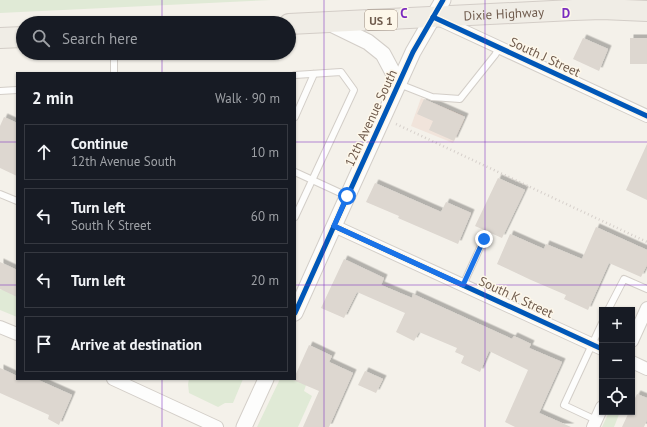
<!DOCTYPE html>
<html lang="en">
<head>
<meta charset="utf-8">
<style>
  body { margin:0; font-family:"PT Sans",sans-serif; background:#20242c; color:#f1f3f6 }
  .controls { position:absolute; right:12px; bottom:12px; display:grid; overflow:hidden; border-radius:0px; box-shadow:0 1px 3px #0004 }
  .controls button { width:36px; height:36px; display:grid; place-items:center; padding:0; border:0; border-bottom:1px solid #363941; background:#171b24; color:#f1f3f6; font:20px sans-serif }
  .stop { position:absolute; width:12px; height:12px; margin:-9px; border:3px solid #1a73e8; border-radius:50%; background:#fff }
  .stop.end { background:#1a73e8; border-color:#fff; box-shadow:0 1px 4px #0008 }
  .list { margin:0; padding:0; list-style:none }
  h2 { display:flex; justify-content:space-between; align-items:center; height:52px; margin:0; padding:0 16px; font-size:17px }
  h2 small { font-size:13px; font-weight:400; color:#9ea1a6 }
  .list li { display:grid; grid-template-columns:26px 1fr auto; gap:12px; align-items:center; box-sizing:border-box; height:56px; margin:0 8px 8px; padding:0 8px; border:1px solid #363941; border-radius:0px }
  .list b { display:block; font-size:15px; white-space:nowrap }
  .list p { margin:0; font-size:13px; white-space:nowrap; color:#9ea1a6 }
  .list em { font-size:13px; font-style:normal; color:#9ea1a6 }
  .icon { flex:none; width:22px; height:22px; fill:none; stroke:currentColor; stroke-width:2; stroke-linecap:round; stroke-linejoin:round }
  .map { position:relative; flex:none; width:647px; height:427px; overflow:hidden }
  .search { position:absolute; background:#171b24; box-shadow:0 1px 3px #0004; left:16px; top:16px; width:280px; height:44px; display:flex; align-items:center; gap:10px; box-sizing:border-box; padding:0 14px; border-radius:22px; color:#9ea1a6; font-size:15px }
  .panel { position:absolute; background:#171b24; box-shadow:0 1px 3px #0004; left:16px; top:72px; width:280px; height:308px; border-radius:0px }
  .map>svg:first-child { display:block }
</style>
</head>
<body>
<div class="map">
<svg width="647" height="427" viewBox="0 0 647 427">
  <defs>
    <filter id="shadow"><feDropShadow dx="3.5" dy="-3.5" stdDeviation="0" flood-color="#0004"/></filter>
  </defs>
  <rect width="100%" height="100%" fill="#f4f1ea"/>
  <polygon fill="#f1e4db" points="421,98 463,115 464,121 453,143 411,126"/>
  <g fill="#e0ead6">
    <polygon points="0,0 271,0 0,13"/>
    <polygon points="6,288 17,293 17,317 0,310 0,289 1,290"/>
    <polygon points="189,379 243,379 233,403 225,403 218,407 189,393 188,384"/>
    <polygon points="280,379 292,379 306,385 304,391 312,396 298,427 257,427"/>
    <polygon points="609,412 620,412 614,427 602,427"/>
  </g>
  <g fill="#ddd7d0" filter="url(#shadow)">
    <polygon points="583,38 608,49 599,71 573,59"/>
    <rect x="630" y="38" width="17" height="26"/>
    <polygon points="424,99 465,117 454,141 429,130 433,121 417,114"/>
    <polygon points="4,117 17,123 17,176 0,168 0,126"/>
    <polygon points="647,144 647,200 626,190"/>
    <polygon points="498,178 525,190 502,238 475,226"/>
    <polygon points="375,183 441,212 446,202 471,213 458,244 398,218 399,216 366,202"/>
    <polygon points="596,227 647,250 647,265 641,277 609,263 588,310 564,299 566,295 531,280 497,264 510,234 544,249 546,244 582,259"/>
    <polygon points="344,259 384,278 381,285 412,298 413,294 512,339 514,336 531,344 529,348 562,362 539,413 571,427 515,427 505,422 528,370 489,351 480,372 461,363 464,356 455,352 457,348 419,332 414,341 396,332 405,313 357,292 344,318 321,308"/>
    <polygon points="0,262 17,270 17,297 0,289"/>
    <polygon points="309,345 332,356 329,362 353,373 329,427 303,427 319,391 293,380 295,379 295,376"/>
    <polygon points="0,368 17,376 17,379 36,379 72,395 59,425 48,419 49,415 0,393"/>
    <polygon points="365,371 383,379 376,393 358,385"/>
    <polygon points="637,394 647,398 647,420 644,427 622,427 629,412 632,412 632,404"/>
  </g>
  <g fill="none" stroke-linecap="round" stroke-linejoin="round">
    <defs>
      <g id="service">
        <polyline points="114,53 114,73"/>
        <polyline points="295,75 341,72 354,90 295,217"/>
        <polyline points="399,84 432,97 460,99 495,55 499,48"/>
        <polyline points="0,91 17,90"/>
        <polyline points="295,117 314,74"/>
        <polyline points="295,172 347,196"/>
        <polyline points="0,194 17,201"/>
        <polyline points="463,285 484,239"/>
        <polyline points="608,310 624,279 647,289"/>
        <polyline points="596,420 564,405 602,323"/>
      </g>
      <g id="minor">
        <polyline points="438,19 647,116"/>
        <polyline points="334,226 602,349"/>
        <polyline points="0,327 17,334"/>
        <polyline points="632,341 647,308"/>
        <polyline points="632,362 647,369"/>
        <polyline points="113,379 217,427"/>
        <polyline points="593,427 602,407"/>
      </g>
      <g id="tertiary">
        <polyline points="329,23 368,42 383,54 399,84"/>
        <polyline points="295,313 334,226 413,52 443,0"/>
        <polyline points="244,427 266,379"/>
      </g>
      <g id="primary">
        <path id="s1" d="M289,24L573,10L602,9L647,11"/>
        <polyline points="0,38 23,37"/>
      </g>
    </defs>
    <use href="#service" stroke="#d3cec8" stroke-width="8"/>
    <use href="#minor" stroke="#d3cec8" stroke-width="14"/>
    <use href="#tertiary" stroke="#d3cec8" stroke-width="17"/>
    <use href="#primary" stroke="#d3cdc7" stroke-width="22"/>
    <polyline stroke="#d6d0cb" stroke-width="2.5" stroke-dasharray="1 3" stroke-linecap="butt" points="396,124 647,242"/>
    <use href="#service" stroke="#fdfdfc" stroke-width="6"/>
    <use href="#minor" stroke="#fdfdfc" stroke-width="12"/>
    <use href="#tertiary" stroke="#fdfdfc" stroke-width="15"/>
    <use href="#primary" stroke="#f0ede6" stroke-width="20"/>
    <defs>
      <g id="cycleway">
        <polyline points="433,17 647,116"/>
        <polyline points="334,226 602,349"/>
        <polyline points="295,313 334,226 413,52 443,0"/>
      </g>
    </defs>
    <use href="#cycleway" stroke="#fdf7ea" stroke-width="8"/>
    <use href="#cycleway" stroke="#0057b8" stroke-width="5"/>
  </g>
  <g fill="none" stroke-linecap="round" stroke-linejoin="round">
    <polyline stroke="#1a73e8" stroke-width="5" points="347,196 334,226 463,285 484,239"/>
  </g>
  <path fill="none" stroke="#7b2cbf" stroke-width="1" stroke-opacity="0.55" d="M162,0V23M324,0V427M485,0V427M162,53V73M0,142H17M295,142H647M0,285H17M295,285H647M162,379V427"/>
  <g text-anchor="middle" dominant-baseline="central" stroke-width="3" stroke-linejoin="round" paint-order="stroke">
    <rect fill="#fdf7ea" stroke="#9a8a7c" stroke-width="1" x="365" y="10" width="32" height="20" rx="3"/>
    <g font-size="12" font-weight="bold" fill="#6f5b4d">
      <text x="381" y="20">US 1</text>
    </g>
    <g font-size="13" fill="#6f5b4d" stroke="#fdf7ea">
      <text stroke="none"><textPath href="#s1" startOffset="215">Dixie Highway</textPath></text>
      <text transform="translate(545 57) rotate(25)">South J Street</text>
      <text transform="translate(371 118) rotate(-65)">12th Avenue South</text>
      <text transform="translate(516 297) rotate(25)">South K Street</text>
    </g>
  </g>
  <g font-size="13" text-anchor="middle" font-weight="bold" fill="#7b2cbf" stroke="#fdf7ea" stroke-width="3" stroke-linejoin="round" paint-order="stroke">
    <text x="404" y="18">C</text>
    <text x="566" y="18">D</text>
  </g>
</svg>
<div class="controls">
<button>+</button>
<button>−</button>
<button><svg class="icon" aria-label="locate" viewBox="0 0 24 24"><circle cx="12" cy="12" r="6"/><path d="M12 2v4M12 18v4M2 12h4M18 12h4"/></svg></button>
</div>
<div class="stop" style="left:347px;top:196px"></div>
<div class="stop end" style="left:484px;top:239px"></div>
<div class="search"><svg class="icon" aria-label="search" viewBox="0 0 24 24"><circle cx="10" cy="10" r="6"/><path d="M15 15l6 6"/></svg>Search here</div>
<section class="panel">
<h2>2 min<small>Walk · 90 m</small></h2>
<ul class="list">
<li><svg class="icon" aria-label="ahead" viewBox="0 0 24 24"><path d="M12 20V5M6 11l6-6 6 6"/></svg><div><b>Continue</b><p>12th Avenue South</p></div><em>10 m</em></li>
<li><svg class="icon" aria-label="left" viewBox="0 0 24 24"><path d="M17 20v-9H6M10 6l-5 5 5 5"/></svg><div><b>Turn left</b><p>South K Street</p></div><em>60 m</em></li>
<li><svg class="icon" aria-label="left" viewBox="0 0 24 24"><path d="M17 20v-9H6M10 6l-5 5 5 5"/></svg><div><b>Turn left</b></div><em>20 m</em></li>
<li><svg class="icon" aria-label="arrive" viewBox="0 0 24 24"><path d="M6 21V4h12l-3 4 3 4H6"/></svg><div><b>Arrive at destination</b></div></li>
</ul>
</section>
</div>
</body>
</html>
